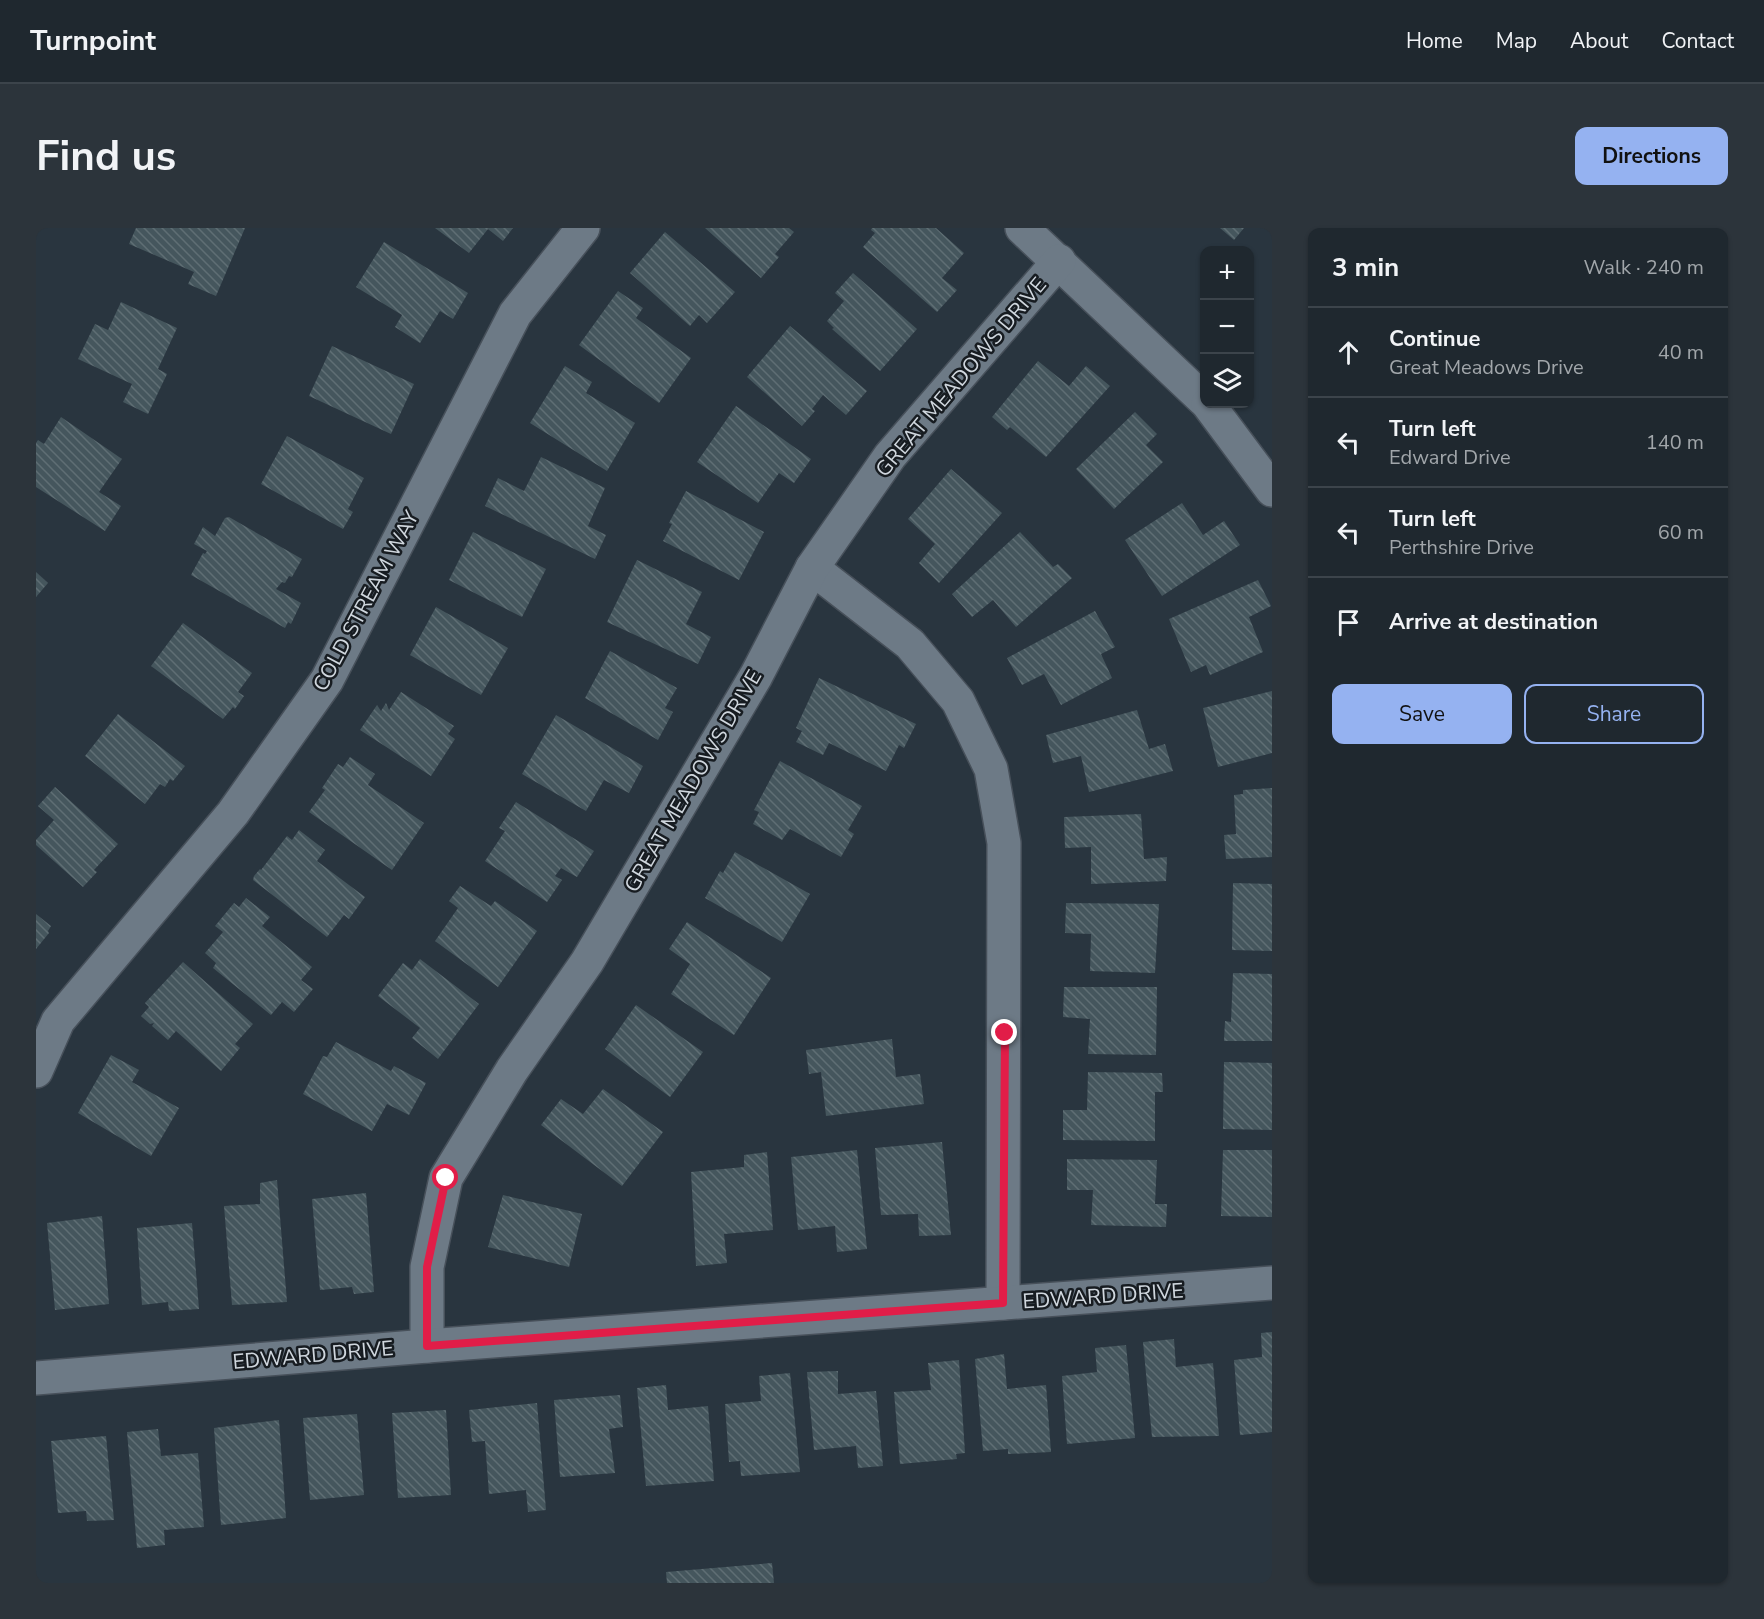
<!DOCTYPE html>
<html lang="en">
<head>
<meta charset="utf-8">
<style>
  body { margin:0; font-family:"Nunito Sans",sans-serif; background:#2c343b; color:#f1f3f6 }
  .controls { position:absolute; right:18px; top:18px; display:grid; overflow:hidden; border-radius:12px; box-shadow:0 2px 4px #0004 }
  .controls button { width:54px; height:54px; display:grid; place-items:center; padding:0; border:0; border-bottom:2px solid #3c444b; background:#1f282f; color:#f1f3f6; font:30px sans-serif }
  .stop { position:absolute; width:18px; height:18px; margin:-14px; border:4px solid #e11d48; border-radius:50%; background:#fff }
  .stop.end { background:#e11d48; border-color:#fff; box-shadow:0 2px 6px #0008 }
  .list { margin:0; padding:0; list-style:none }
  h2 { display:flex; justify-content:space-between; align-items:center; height:78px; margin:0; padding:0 24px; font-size:26px }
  h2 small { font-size:20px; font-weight:400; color:#a1a6aa }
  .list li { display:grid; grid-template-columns:39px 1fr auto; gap:18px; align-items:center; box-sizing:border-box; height:90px; padding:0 24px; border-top:2px solid #3c444b }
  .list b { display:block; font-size:22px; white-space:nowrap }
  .list p { margin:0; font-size:20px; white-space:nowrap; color:#a1a6aa }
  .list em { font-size:20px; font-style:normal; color:#a1a6aa }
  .actions { display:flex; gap:12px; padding:18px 24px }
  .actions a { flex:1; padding:14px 0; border:2px solid #95b2f1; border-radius:12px; text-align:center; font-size:21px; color:#95b2f1 }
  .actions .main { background:#95b2f1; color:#111 }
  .icon { flex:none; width:33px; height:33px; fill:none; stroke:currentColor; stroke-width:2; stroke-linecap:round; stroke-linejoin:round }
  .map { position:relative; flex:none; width:1236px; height:1355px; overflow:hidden; border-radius:12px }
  header { display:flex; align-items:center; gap:36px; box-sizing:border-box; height:84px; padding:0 30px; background:#1f282f; border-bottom:2px solid #3c444b }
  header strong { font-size:28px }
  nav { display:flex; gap:33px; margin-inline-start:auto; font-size:21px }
  .intro { display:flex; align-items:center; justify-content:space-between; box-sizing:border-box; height:144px; padding:0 36px }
  h1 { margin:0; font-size:42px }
  .button { padding:15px 27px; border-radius:12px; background:#95b2f1; color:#111; font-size:21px; font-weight:700 }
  main { display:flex; gap:36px; padding:0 36px }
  aside { flex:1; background:#1f282f; border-radius:12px; box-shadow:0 2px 4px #0004 }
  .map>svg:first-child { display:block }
</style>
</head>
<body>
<header>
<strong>Turnpoint</strong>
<nav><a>Home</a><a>Map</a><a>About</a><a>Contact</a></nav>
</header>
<div class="intro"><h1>Find us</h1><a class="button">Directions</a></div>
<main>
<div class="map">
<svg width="1236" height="1355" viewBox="0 0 1236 1355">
  <defs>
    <pattern id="building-back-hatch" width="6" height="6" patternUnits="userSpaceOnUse" patternTransform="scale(1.5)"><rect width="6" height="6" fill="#45565d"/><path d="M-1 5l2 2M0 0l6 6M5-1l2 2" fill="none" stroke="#5f6e74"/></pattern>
  </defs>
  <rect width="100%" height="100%" fill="#29353f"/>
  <g fill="url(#building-back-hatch)">
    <polygon points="100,0 209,0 180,68 152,56 158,44 93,16"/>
    <polygon points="399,0 477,0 467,13 452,1 433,25"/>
    <polygon points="669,0 753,0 758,4 739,26 743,29 725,50"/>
    <polygon points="836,0 900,0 928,25 906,50 921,62 901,84 827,19 839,5 835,2"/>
    <polygon points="1184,0 1208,0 1198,12"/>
    <polygon points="629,4 699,64 671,95 663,87 654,98 594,45"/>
    <polygon points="348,14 432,65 417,91 404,83 384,115 359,99 366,87 320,59"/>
    <polygon points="817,45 881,101 844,143 796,101 798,100 791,93 808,73 799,65"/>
    <polygon points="582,63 607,80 600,90 655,130 623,175 543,117"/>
    <polygon points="85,74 141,100 122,141 131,146 112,186 87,174 96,156 42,131 59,96 72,102"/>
    <polygon points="754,98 831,163 810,187 787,167 776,181 779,183 766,198 711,149"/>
    <polygon points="296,118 378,156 355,206 273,168"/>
    <polygon points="1002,133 1033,158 1050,138 1074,158 1010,229 974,199 971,202 956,189"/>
    <polygon points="529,138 556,154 550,165 599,195 571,243 494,195"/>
    <polygon points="700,178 775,231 758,255 743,245 722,275 661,234"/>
    <polygon points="1099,184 1121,206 1110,217 1127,234 1078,281 1040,241"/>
    <polygon points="25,189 86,231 63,264 85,278 69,303 0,259 0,215 2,212 8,216"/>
    <polygon points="251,208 328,250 312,281 317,284 307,301 225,256"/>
    <polygon points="505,229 569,260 552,298 570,307 559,331 449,278 462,250 488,263"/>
    <polygon points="915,241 966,285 903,355 883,335 899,316 872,291"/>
    <polygon points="650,263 728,304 703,352 627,313 636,296 633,295"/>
    <polygon points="1146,275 1167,307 1188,293 1204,317 1126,368 1089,312"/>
    <polygon points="193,289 266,331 256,349 253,348 249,355 246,354 240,361 265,375 255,396 252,394 249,400 155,347 167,325 169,326 171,323 158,316 167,299 179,308 189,290"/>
    <polygon points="437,304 510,341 486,389 413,352"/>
    <polygon points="984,304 1017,339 1022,336 1036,350 980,399 957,372 936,389 916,366"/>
    <polygon points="601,332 666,364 650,396 675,409 662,436 571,394"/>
    <polygon points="0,344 12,355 0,369"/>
    <polygon points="1222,352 1235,378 1213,389 1227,424 1174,447 1170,437 1155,444 1133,391"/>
    <polygon points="400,379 472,420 445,467 374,427"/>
    <polygon points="1059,383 1079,419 1065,426 1076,450 1025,477 1008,446 986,457 971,430"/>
    <polygon points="147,395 216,445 202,464 208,468 199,481 197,479 187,491 115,438"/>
    <polygon points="574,423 641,460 629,480 637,484 622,512 549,470"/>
    <polygon points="783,450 880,496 868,520 863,517 850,543 793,515 787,527 760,514 766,503 760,500"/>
    <polygon points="1236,463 1236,525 1182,539 1167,480"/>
    <polygon points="365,464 418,498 412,506 419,511 395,548 324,502 341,477 345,483 350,475 353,482"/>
    <polygon points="1101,482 1113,521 1129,516 1137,543 1053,564 1045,528 1017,535 1010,507"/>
    <polygon points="82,486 149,538 137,553 134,551 129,559 124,556 109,576 49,528"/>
    <polygon points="520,487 607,538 593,565 568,552 550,583 486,546"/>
    <polygon points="314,529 339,546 332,557 388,595 356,642 273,584 289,562 286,560 302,536 307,539"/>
    <polygon points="744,533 826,578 812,602 818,606 805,629 754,601 746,612 717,596 723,584 718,582"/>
    <polygon points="19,559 82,616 58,642 61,644 47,659 0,617 0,612 18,592 2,578"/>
    <polygon points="1236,560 1236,629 1190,631 1188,607 1200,606 1198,567 1207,566 1207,562"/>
    <polygon points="480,574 558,623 541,649 525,640 519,648 526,652 511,674 449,633 469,603 463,600"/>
    <polygon points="1105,586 1108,631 1131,629 1130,653 1055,656 1055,619 1029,620 1028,589"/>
    <polygon points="263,602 289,622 281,633 329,669 313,691 308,687 291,709 217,652 218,648 224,641 225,642 251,608 256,612"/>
    <polygon points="699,624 774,666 746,714 669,670 684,643 687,645"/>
    <polygon points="1197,655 1236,656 1236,723 1196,722"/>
    <polygon points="424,658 455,678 459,673 501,703 462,759 399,713 422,680 413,673"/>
    <polygon points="210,670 234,689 226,698 276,739 265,752 277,761 258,784 246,774 235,787 177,740 180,735 169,725 187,704 179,698 198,675 203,679"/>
    <polygon points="1030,675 1123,676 1119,745 1054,743 1055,706 1029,705"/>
    <polygon points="0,686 15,698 12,703 13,705 0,721"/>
    <polygon points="651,694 735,750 698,807 635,766 654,736 633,721"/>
    <polygon points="384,731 443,776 402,831 376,810 384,800 342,768 367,735 376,742"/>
    <polygon points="147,734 217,796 199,816 204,820 185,843 140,803 132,812 116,798 118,795 114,796 105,788 113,779 109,775"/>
    <polygon points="1197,745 1236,746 1236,813 1188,813 1189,793 1195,794"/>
    <polygon points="1028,759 1121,759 1120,827 1052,826 1054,791 1027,789"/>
    <polygon points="600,777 667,824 634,869 569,821"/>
    <polygon points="856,811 860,849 884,846 888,876 790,888 785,844 773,846 770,822"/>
    <polygon points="300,814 355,843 358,838 390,855 373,887 351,876 336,903 267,866 287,828 291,829"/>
    <polygon points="75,827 103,842 96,854 143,880 115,928 42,885"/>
    <polygon points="1188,834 1236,835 1236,902 1187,901"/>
    <polygon points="1052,844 1126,845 1127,864 1119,864 1119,913 1027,912 1027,882 1051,882"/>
    <polygon points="567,861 627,904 586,958 505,897 525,871 547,886"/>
    <polygon points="906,914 915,1007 883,1008 882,986 845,987 839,920"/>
    <polygon points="821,922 831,1021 801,1024 799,998 762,1002 755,929"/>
    <polygon points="1187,922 1236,922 1236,989 1185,988"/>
    <polygon points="731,924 737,1002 688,1006 691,1035 660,1038 655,944 708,939 708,927"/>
    <polygon points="1031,931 1121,932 1119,976 1131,976 1130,999 1055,997 1057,962 1031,962"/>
    <polygon points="241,952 251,1074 196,1077 188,978 224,976 224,955"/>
    <polygon points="330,965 338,1064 318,1066 316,1059 284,1062 276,971"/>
    <polygon points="467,967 546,986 533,1039 452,1019"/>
    <polygon points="66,988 73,1076 19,1082 11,995"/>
    <polygon points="156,995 163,1081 133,1083 132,1074 106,1077 101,1000"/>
    <polygon points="1236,1104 1236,1204 1204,1207 1198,1132 1226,1129 1225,1105"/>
    <polygon points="1138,1111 1140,1139 1177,1135 1183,1208 1116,1209 1107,1114"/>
    <polygon points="1090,1117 1099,1210 1031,1216 1026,1148 1061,1144 1059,1120"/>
    <polygon points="968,1126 971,1161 1010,1157 1015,1224 972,1226 972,1221 947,1223 939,1131"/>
    <polygon points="923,1132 929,1225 920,1226 921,1231 864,1236 858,1164 895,1162 892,1135"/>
    <polygon points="802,1143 802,1166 840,1163 847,1238 822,1240 820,1218 778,1222 771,1144"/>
    <polygon points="754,1145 764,1244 705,1248 704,1233 693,1234 689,1176 725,1173 723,1148"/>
    <polygon points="630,1157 632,1182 672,1178 678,1253 610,1258 601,1160"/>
    <polygon points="584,1167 587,1199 573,1201 579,1245 524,1249 518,1172"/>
    <polygon points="501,1175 510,1282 492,1284 490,1262 453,1266 449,1213 436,1214 433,1182"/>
    <polygon points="410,1182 415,1267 362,1270 356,1185"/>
    <polygon points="321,1186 328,1267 274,1272 267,1190"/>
    <polygon points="243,1192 250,1290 185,1297 178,1200"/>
    <polygon points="122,1201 125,1228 162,1225 168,1299 128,1302 129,1317 101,1320 91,1204"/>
    <polygon points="70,1208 78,1292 51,1293 50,1283 22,1285 15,1213"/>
    <polygon points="736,1335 738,1355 631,1355 630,1344"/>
  </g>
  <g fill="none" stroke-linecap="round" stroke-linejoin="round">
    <defs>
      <g id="minor">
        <polyline points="986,0 1168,172"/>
        <polyline points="1172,176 1236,262"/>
        <polyline points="776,340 874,416 922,473 955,541 968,615 967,1075"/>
        <polyline points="0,843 22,793 197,585 291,452 479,86 547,0"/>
        <polyline points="391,1118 391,1039 410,950 476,842 551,734 720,448 776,340 854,228 1023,33"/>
        <polyline points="0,1150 391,1118 1236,1055"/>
      </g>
    </defs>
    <use href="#minor" stroke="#47505a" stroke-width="36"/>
    <use href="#minor" stroke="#6d7a86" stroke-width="33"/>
  </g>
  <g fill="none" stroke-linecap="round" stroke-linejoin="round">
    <polyline stroke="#e11d48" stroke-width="8" points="410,950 391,1039 391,1118 967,1075 969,805"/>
  </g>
  <g text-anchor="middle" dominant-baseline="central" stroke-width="5" stroke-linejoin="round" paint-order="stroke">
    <g font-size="21" fill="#d0d7de" stroke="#171c21">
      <text transform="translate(925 149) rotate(-50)">GREAT MEADOWS DRIVE</text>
      <text transform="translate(330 373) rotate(-62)">COLD STREAM WAY</text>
      <text transform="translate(657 553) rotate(-60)">GREAT MEADOWS DRIVE</text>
      <text transform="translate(1067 1068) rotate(-4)">EDWARD DRIVE</text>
      <text transform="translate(277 1127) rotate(-5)">EDWARD DRIVE</text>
    </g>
  </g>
</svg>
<div class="controls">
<button>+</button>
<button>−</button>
<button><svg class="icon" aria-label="layers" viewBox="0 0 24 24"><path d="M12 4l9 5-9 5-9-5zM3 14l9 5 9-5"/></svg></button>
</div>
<div class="stop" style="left:410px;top:950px"></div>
<div class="stop end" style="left:969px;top:805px"></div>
</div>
<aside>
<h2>3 min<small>Walk · 240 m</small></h2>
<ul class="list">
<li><svg class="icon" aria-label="ahead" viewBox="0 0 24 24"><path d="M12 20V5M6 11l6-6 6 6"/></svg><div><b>Continue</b><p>Great Meadows Drive</p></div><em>40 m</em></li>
<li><svg class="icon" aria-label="left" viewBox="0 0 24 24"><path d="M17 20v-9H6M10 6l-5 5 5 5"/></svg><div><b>Turn left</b><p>Edward Drive</p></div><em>140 m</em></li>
<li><svg class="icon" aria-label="left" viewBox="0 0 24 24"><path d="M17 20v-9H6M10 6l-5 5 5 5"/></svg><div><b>Turn left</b><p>Perthshire Drive</p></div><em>60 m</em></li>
<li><svg class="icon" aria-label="arrive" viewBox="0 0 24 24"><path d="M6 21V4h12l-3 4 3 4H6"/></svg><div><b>Arrive at destination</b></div></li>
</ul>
<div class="actions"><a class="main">Save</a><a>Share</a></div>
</aside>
</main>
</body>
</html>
